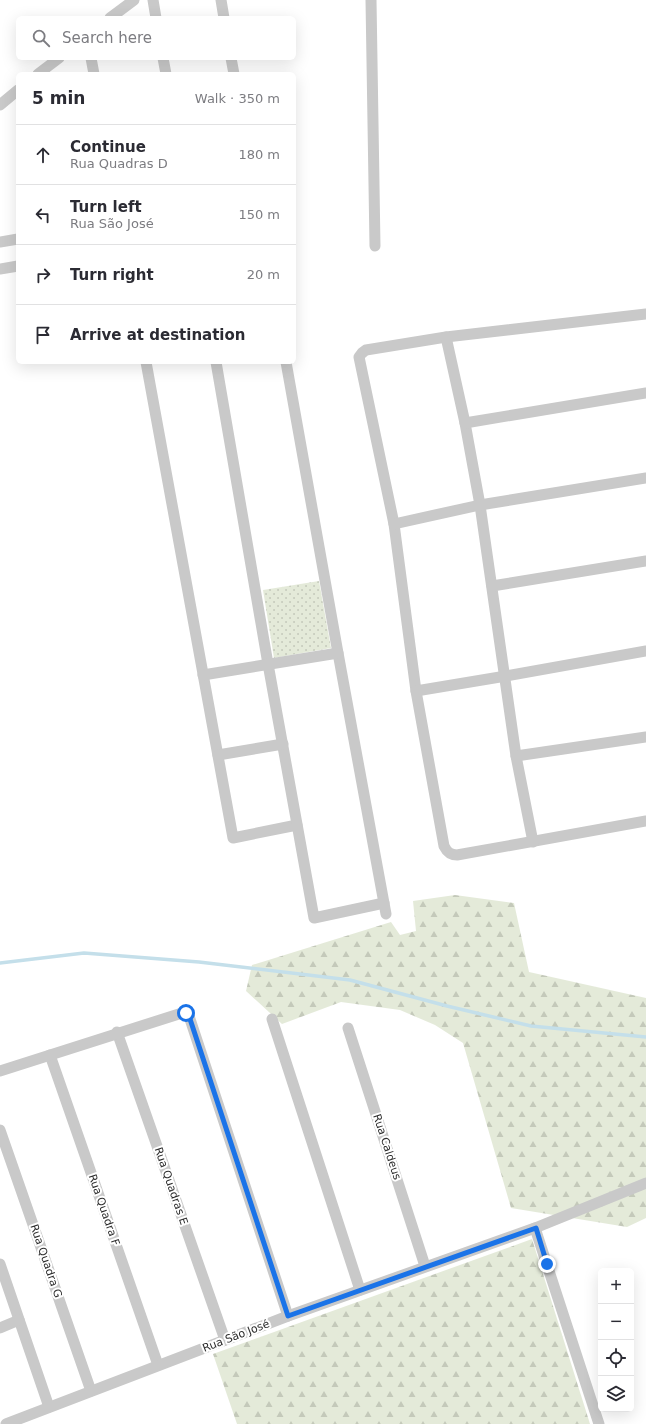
<!DOCTYPE html>
<html lang="en">
<head>
<meta charset="utf-8">
<style>
  body { margin:0; font-family:"DejaVu Sans",sans-serif; background:#f2f2f3; color:#2b2b33 }
  .controls { position:absolute; right:12px; bottom:12px; display:grid; overflow:hidden; border-radius:6px; box-shadow:0 4px 16px #0002 }
  .controls button { width:36px; height:36px; display:grid; place-items:center; padding:0; border:0; border-bottom:1px solid #e1e1e2; background:#fff; color:#2b2b33; font:20px sans-serif }
  .stop { position:absolute; width:12px; height:12px; margin:-9px; border:3px solid #1a73e8; border-radius:50%; background:#fff }
  .stop.end { background:#1a73e8; border-color:#fff; box-shadow:0 1px 4px #0008 }
  .list { margin:0; padding:0; list-style:none }
  h2 { display:flex; justify-content:space-between; align-items:center; height:52px; margin:0; padding:0 16px; font-size:17px }
  h2 small { font-size:13px; font-weight:400; color:#7c7c81 }
  .list li { display:grid; grid-template-columns:26px 1fr auto; gap:12px; align-items:center; box-sizing:border-box; height:60px; padding:0 16px; border-top:1px solid #e1e1e2 }
  .list b { display:block; font-size:15px; white-space:nowrap }
  .list p { margin:0; font-size:13px; white-space:nowrap; color:#7c7c81 }
  .list em { font-size:13px; font-style:normal; color:#7c7c81 }
  .icon { flex:none; width:22px; height:22px; fill:none; stroke:currentColor; stroke-width:2; stroke-linecap:round; stroke-linejoin:round }
  .map { position:relative; flex:none; width:646px; height:1424px; overflow:hidden }
  .search { position:absolute; background:#fff; box-shadow:0 4px 16px #0002; left:16px; top:16px; width:280px; height:44px; display:flex; align-items:center; gap:10px; box-sizing:border-box; padding:0 14px; border-radius:6px; color:#7c7c81; font-size:15px }
  .panel { position:absolute; background:#fff; box-shadow:0 4px 16px #0002; left:16px; top:72px; width:280px; height:292px; border-radius:6px }
  .map>svg:first-child { display:block }
</style>
</head>
<body>
<div class="map">
<svg width="646" height="1424" viewBox="0 0 646 1424">
  <defs>
    <pattern id="forest-firs" width="22" height="20" patternUnits="userSpaceOnUse"><rect width="22" height="20" fill="#e4ead9"/><path d="M5 1l3.5 6h-7zM16 11l3.5 6h-7z" fill="#c4c9ba"/></pattern>
    <pattern id="park-dots" width="8" height="8" patternUnits="userSpaceOnUse"><rect width="8" height="8" fill="#e4ead9"/><path d="M2 2h.1M6 6h.1" fill="none" stroke="#c4c9ba" stroke-width="1.8" stroke-linecap="round"/></pattern>
  </defs>
  <rect width="100%" height="100%" fill="#fff"/>
  <g fill="url(#forest-firs)">
    <polygon points="455,895 514,903 529,972 646,998 646,1218 627,1227 511,1208 463,1043 435,1025 400,1010 341,1002 282,1024 246,991 252,965 391,922 400,935 416,931 413,901"/>
    <polygon points="532,1239 590,1424 237,1424 213,1354"/>
  </g>
  <polygon fill="url(#park-dots)" points="319,581 331,648 274,658 263,590"/>
  <g fill="none" stroke-linecap="round" stroke-linejoin="round">
    <polyline stroke="#c4dfea" stroke-width="3.5" points="0,963 84,953 199,962 350,980 447,1006 531,1026 646,1037"/>
    <g stroke="#c9c9c9" stroke-width="11">
      <polyline points="153,0 156,18"/>
      <polyline points="221,0 224,18"/>
      <polyline points="371,0 375,246"/>
      <polyline points="110,18 134,0"/>
      <polyline points="91,58 94,74"/>
      <polyline points="163,58 166,74"/>
      <polyline points="231,58 234,74"/>
      <polyline points="38,74 59,58"/>
      <polyline points="0,105 18,90"/>
      <polyline points="0,242 18,239"/>
      <polyline points="0,269 18,266"/>
      <path d="M646,314L446,337L366,350L362,353L359,357L394,524L416,691L444,846C447,852 450,855 457,855L646,821"/>
      <polyline points="446,337 465,423 480,505 516,756 533,842"/>
      <polyline points="146,362 233,838 297,825"/>
      <polyline points="216,362 268,664 314,918 384,903"/>
      <polyline points="286,362 338,653 386,914"/>
      <polyline points="465,423 646,393"/>
      <polyline points="394,524 480,505 646,478"/>
      <polyline points="492,586 646,561"/>
      <polyline points="203,675 338,653"/>
      <polyline points="416,691 506,676 646,651"/>
      <polyline points="218,755 283,744"/>
      <polyline points="516,756 646,737"/>
      <polyline points="272,1019 360,1290"/>
      <polyline points="348,1028 425,1266"/>
      <polyline points="117,1032 225,1340"/>
      <polyline points="50,1055 158,1365"/>
      <polyline points="0,1071 182,1013 186,1013 189,1016 288,1316"/>
      <polyline points="0,1130 91,1391"/>
      <polyline points="535,1228 599,1424"/>
      <polyline points="0,1264 49,1407"/>
      <polyline points="0,1328 19,1320"/>
      <polyline points="6,1424 288,1316 535,1228 646,1183"/>
    </g>
  </g>
  <g fill="none" stroke-linecap="round" stroke-linejoin="round">
    <polyline stroke="#1a73e8" stroke-width="5" points="186,1013 189,1016 288,1316 536,1228 547,1264"/>
  </g>
  <g text-anchor="middle" dominant-baseline="central" stroke-width="4" stroke-linejoin="round" paint-order="stroke">
    <g font-size="11" fill="#2c2c2c" stroke="#fff">
      <text transform="translate(387 1147) rotate(72)">Rua Caldeus</text>
      <text transform="translate(171 1186) rotate(71)">Rua Quadras E</text>
      <text transform="translate(104 1210) rotate(71)">Rua Quadra F</text>
      <text transform="translate(46 1261) rotate(71)">Rua Quadra G</text>
      <text transform="translate(236 1336) rotate(-21)">Rua São José</text>
    </g>
  </g>
</svg>
<div class="controls">
<button>+</button>
<button>−</button>
<button><svg class="icon" aria-label="locate" viewBox="0 0 24 24"><circle cx="12" cy="12" r="6"/><path d="M12 2v4M12 18v4M2 12h4M18 12h4"/></svg></button>
<button><svg class="icon" aria-label="layers" viewBox="0 0 24 24"><path d="M12 4l9 5-9 5-9-5zM3 14l9 5 9-5"/></svg></button>
</div>
<div class="stop" style="left:186px;top:1013px"></div>
<div class="stop end" style="left:547px;top:1264px"></div>
<div class="search"><svg class="icon" aria-label="search" viewBox="0 0 24 24"><circle cx="10" cy="10" r="6"/><path d="M15 15l6 6"/></svg>Search here</div>
<section class="panel">
<h2>5 min<small>Walk · 350 m</small></h2>
<ul class="list">
<li><svg class="icon" aria-label="ahead" viewBox="0 0 24 24"><path d="M12 20V5M6 11l6-6 6 6"/></svg><div><b>Continue</b><p>Rua Quadras D</p></div><em>180 m</em></li>
<li><svg class="icon" aria-label="left" viewBox="0 0 24 24"><path d="M17 20v-9H6M10 6l-5 5 5 5"/></svg><div><b>Turn left</b><p>Rua São José</p></div><em>150 m</em></li>
<li><svg class="icon" aria-label="right" viewBox="0 0 24 24"><path d="M7 20v-9h11M14 6l5 5-5 5"/></svg><div><b>Turn right</b></div><em>20 m</em></li>
<li><svg class="icon" aria-label="arrive" viewBox="0 0 24 24"><path d="M6 21V4h12l-3 4 3 4H6"/></svg><div><b>Arrive at destination</b></div></li>
</ul>
</section>
</div>
</body>
</html>
